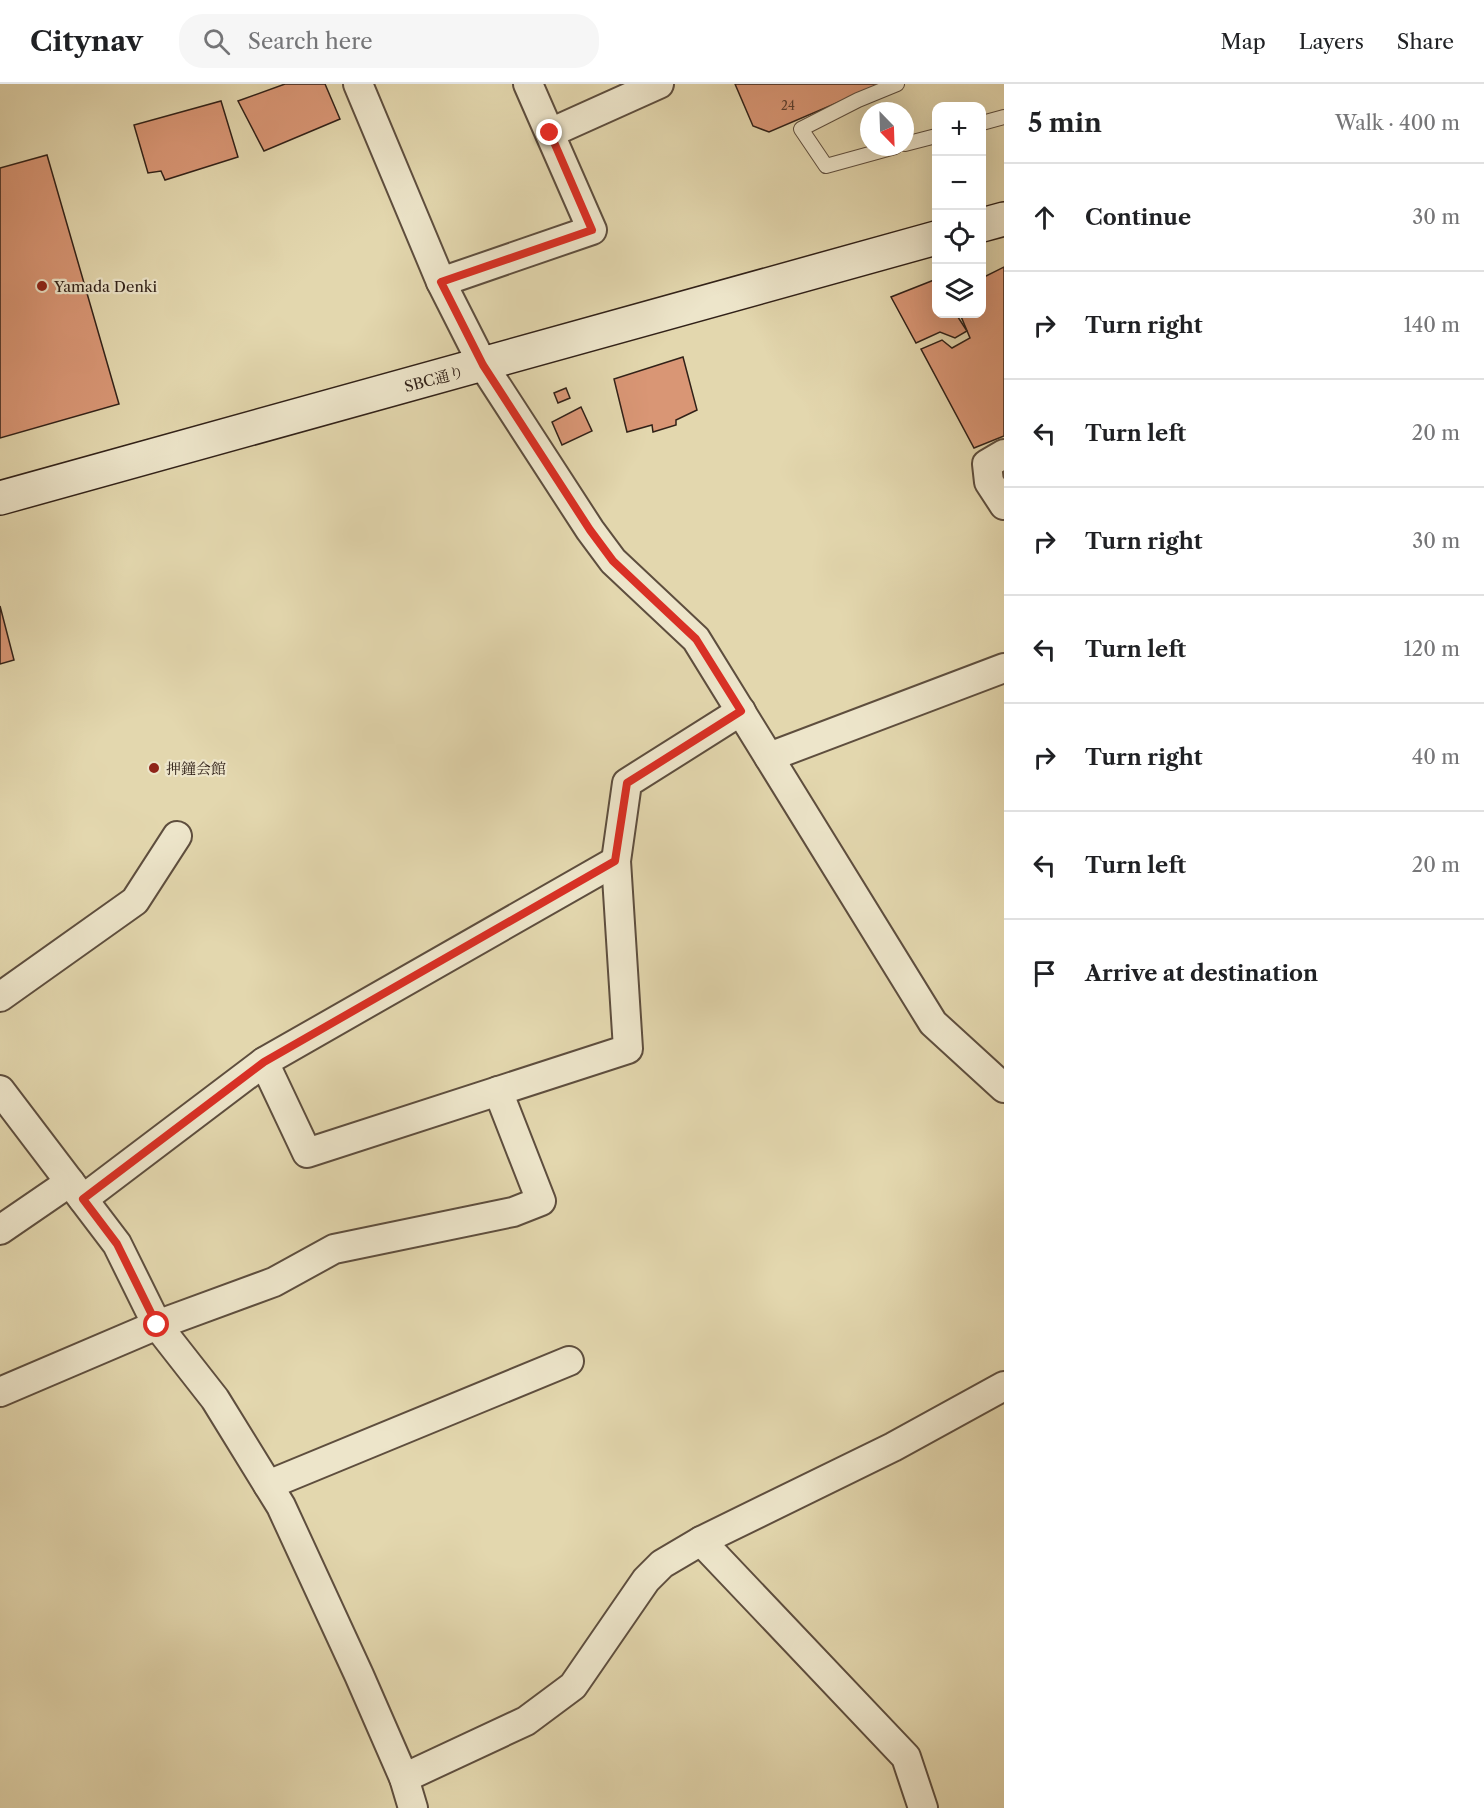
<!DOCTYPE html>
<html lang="en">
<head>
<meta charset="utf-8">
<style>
  body { margin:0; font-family:"Libre Caslon Text","Noto Serif JP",serif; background:#f6f6f6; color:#202124 }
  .controls { position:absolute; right:18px; top:18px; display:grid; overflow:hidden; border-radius:12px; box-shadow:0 6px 24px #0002 }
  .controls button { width:54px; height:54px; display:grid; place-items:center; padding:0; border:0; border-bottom:2px solid #e0e0e0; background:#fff; color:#202124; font:30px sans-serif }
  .compass { position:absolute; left:860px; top:18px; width:54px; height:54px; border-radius:50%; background:#fff; box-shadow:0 6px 24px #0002; rotate:157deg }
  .stop { position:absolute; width:18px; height:18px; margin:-14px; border:4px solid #d93025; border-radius:50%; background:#fff }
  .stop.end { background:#d93025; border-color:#fff; box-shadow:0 2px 6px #0008 }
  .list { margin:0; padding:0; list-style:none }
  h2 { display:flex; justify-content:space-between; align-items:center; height:78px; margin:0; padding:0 24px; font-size:26px }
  h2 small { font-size:20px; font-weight:400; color:#757577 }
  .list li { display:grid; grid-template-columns:39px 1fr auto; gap:18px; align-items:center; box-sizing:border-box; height:108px; padding:0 24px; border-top:2px solid #e0e0e0 }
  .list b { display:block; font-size:22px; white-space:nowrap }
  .list em { font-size:20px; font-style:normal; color:#757577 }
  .icon { flex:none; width:33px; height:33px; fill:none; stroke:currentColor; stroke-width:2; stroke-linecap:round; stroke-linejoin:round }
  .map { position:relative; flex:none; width:1004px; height:1724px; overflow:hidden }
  header { display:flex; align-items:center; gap:36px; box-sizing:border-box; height:84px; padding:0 30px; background:#fff; border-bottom:2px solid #e0e0e0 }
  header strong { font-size:28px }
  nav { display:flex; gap:33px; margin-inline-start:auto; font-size:21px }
  .search { width:420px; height:54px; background:#f6f6f6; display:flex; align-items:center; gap:15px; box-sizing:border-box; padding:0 21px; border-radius:24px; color:#757577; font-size:22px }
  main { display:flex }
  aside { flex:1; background:#fff }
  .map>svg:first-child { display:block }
</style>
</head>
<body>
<header>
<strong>Citynav</strong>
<div class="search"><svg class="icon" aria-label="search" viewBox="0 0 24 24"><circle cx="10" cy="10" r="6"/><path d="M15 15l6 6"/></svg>Search here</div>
<nav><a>Map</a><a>Layers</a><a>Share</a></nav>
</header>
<main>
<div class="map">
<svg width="1004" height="1724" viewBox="0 0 1004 1724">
  <rect width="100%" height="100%" fill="#e3d7ae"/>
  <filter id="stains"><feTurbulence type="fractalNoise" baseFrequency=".00333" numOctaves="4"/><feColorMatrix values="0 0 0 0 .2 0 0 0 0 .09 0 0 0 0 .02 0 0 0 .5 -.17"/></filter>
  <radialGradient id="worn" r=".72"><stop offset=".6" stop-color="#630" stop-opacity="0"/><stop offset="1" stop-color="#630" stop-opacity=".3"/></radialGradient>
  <g fill="#d99675" stroke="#312118" stroke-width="1.5">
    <polygon points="285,0 325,0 340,35 264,67 238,17"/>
    <polygon points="735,0 881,0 769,48 753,42"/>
    <polygon points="221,17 238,73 165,96 161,87 148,89 134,41"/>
    <polygon points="47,71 119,320 0,354 0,84"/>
    <polygon points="1004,183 1004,352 974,364 921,265 942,256 952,264 970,254 960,230 982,230 982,194"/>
    <polygon points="934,196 936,200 936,230 956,230 967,247 955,254 940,248 916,259 891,213"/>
    <polygon points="683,273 697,326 676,336 676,341 653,348 652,341 627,348 614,295"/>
    <polygon points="566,304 570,314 558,319 554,309"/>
    <polygon points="581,323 592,347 562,361 552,338"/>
    <polygon points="0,522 14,576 0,580"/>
  </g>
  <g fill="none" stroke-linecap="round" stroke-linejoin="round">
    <defs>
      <g id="lane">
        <polyline points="982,39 1004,33"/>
        <polyline points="905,60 936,52"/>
        <polyline points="895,63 826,82 801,45 858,16 897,0"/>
      </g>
      <g id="street">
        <polyline points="358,0 441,198 483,281 590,446 613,477 696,555 933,939 1004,1004"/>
        <polyline points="550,49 659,0"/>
        <polyline points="441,198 592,146 528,0"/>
        <polyline points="1004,370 987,380 989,398 1004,421"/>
        <polyline points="769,673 1004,584"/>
        <polyline points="0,913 135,817 177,752"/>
        <polyline points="264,978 616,777"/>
        <polyline points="0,1006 117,1160 157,1241 215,1315 281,1422 359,1591 404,1694 413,1724"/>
        <polyline points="83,1115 264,978 307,1069 628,965 616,777 627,699 741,627"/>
        <polyline points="0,1146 70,1098"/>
        <polyline points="0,1308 157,1241 274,1198 334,1165 513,1128 541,1117 498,1007"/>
        <polyline points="268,1401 569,1277"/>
        <polyline points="701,1457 906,1673 923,1724"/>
        <polyline points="404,1694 526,1637 573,1602 646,1496 662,1480 701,1457 893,1363 1004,1302"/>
      </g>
      <g id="secondary">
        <polyline points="982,141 1004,135"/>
        <polyline points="0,414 936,154"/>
      </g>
    </defs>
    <use href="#lane" stroke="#5e4e3e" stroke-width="16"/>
    <use href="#street" stroke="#5e4e3e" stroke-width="32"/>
    <use href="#secondary" stroke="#312118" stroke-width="36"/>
    <use href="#lane" stroke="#ede5ca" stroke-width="14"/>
    <use href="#street" stroke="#ede5ca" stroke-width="28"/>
    <use href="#secondary" stroke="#ede5ca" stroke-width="33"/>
  </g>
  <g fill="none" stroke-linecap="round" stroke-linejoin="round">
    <polyline stroke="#d93025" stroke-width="8" points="157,1241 117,1160 83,1115 264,978 615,777 627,699 741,627 696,555 613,477 590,446 483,281 441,198 592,146 550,49"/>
  </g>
  <g fill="#8f2418" stroke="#ede5ca" stroke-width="2">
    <circle cx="42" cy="202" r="6"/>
    <circle cx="154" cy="684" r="6"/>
  </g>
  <g text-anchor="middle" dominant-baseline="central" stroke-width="4.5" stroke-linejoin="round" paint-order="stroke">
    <g font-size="12" fill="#5b3e2f">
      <text x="788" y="21">24</text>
    </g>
    <g font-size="15" fill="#312118" stroke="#ede5ca" text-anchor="start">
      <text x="54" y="202">Yamada Denki</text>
      <text x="166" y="684">押鐘会館</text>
    </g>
    <g font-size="15" fill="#312118" stroke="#ede5ca">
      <text transform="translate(434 295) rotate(-15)">SBC通り</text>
    </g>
  </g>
  <rect width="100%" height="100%" filter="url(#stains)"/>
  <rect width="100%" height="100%" fill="url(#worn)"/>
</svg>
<div class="controls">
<button>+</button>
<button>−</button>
<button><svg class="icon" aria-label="locate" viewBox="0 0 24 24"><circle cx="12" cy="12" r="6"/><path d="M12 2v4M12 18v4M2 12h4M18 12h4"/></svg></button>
<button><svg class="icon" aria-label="layers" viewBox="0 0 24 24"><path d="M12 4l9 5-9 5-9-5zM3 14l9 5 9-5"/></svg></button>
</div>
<svg class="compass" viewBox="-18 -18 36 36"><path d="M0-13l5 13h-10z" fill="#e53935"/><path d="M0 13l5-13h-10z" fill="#757577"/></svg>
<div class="stop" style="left:157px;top:1241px"></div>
<div class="stop end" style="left:550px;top:49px"></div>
</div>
<aside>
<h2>5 min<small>Walk · 400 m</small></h2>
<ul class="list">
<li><svg class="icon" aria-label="ahead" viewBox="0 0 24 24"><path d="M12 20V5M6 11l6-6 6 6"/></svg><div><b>Continue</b></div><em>30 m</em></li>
<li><svg class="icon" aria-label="right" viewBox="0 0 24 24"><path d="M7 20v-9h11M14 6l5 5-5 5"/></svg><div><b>Turn right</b></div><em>140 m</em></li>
<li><svg class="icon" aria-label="left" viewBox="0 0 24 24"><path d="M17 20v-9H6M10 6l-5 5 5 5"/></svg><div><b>Turn left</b></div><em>20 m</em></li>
<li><svg class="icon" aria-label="right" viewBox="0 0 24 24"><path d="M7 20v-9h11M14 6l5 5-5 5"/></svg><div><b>Turn right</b></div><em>30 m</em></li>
<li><svg class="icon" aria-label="left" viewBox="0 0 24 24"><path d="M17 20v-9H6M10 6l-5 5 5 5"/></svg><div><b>Turn left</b></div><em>120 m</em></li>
<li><svg class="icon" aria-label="right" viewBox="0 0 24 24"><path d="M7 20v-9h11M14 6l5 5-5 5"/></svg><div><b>Turn right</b></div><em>40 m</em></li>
<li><svg class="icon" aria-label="left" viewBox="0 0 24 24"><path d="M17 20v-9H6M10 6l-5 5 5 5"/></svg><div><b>Turn left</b></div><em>20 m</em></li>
<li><svg class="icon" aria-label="arrive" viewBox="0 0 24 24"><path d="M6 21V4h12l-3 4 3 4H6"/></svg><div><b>Arrive at destination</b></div></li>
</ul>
</aside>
</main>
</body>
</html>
